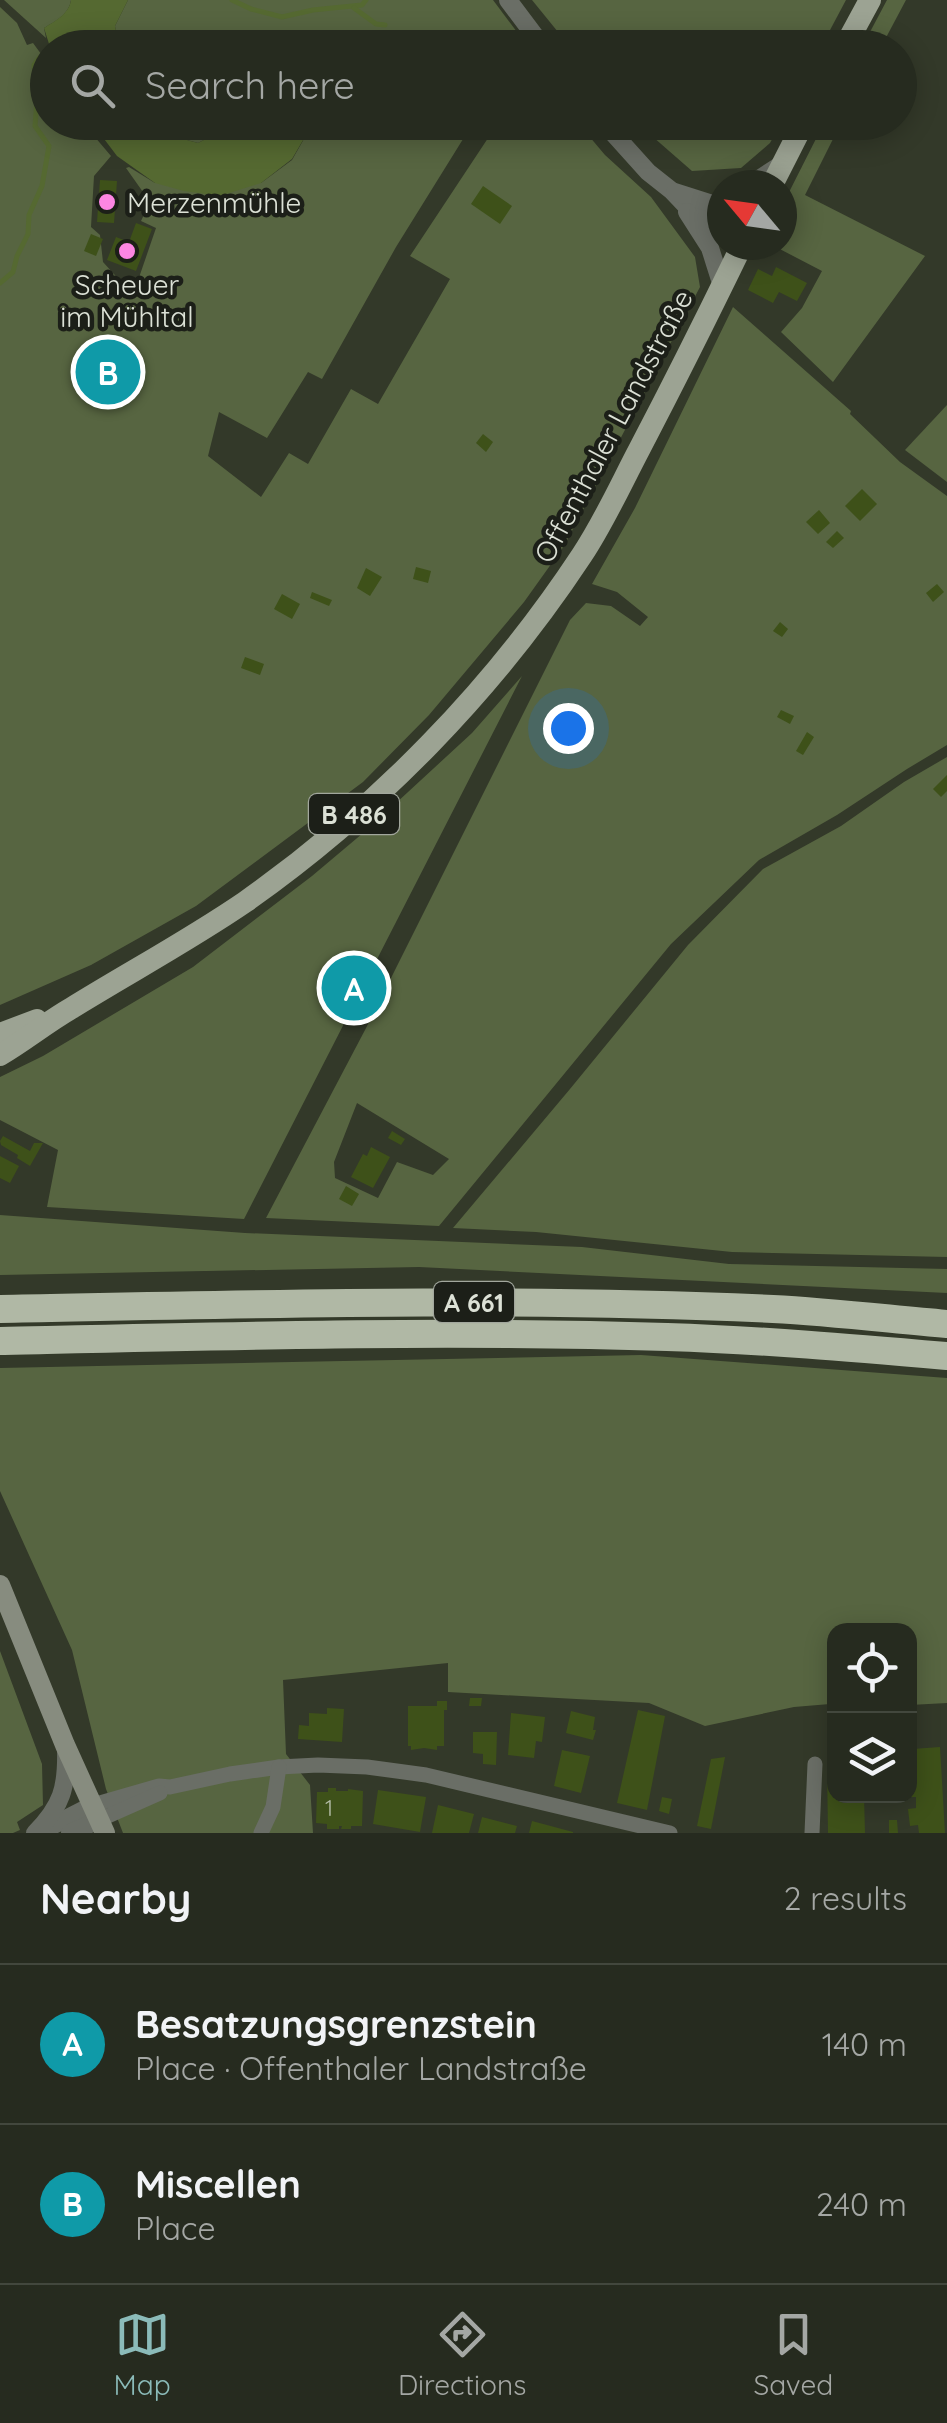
<!DOCTYPE html>
<html lang="en">
<head>
<meta charset="utf-8">
<style>
  body { margin:0; font-family:Quicksand,sans-serif; background:#32372c; color:#f1f3f6 }
  .controls { position:absolute; right:30px; bottom:30px; display:grid; overflow:hidden; border-radius:20px; box-shadow:0 5px 25px #0003 }
  .controls button { width:90px; height:90px; display:grid; place-items:center; padding:0; border:0; border-bottom:2px solid #42473d; background:#262b1f; color:#f1f3f6; font:50px sans-serif }
  .compass { position:absolute; left:707px; top:170px; width:90px; height:90px; border-radius:50%; background:#262b1f; box-shadow:0 5px 25px #0003; rotate:299deg }
  .you { position:absolute; left:568px; top:728px; width:35px; height:35px; margin:-25px; border:8px solid #fff; border-radius:50%; background:#1a73e8; box-shadow:0 0 0 15px #1a73e833 }
  .badge { display:grid; place-items:center; width:65px; height:65px; border-radius:50%; background:#8bbbb9; color:#fff; font-size:32px; font-weight:700 }
  .pin { position:absolute; translate:-50% -50%; border:5px solid #fff; box-shadow:0 2px 10px #0006 }
  .list { margin:0; padding:0; list-style:none }
  h2 { display:flex; justify-content:space-between; align-items:center; height:130px; margin:0; padding:0 40px; font-size:42px }
  h2 small { font-size:32px; font-weight:400; color:#a4a7a4 }
  .list li { display:grid; grid-template-columns:65px 1fr auto; gap:30px; align-items:center; box-sizing:border-box; height:160px; padding:0 40px; border-top:2px solid #42473d }
  .list b { display:block; font-size:38px; white-space:nowrap }
  .list p { margin:0; font-size:32px; white-space:nowrap; color:#a4a7a4 }
  .list em { font-size:32px; font-style:normal; color:#a4a7a4 }
  .icon { flex:none; width:55px; height:55px; fill:none; stroke:currentColor; stroke-width:2; stroke-linecap:round; stroke-linejoin:round }
  .map { position:relative; flex:none; width:947px; height:1833px; overflow:hidden }
  .search { position:absolute; background:#262b1f; box-shadow:0 5px 25px #0003; left:30px; right:30px; top:30px; height:110px; display:flex; align-items:center; gap:25px; box-sizing:border-box; padding:0 35px; border-radius:55px; color:#a4a7a4; font-size:38px }
  .sheet { height:450px; background:#262b1f }
  nav { display:flex; justify-content:space-around; align-items:center; box-sizing:border-box; height:140px; border-top:2px solid #42473d; background:#262b1f; font-size:28px; color:#a4a7a4 }
  nav a { display:grid; justify-items:center; gap:5px }
  nav .on { color:#8bbbb9 }
  .map>svg:first-child { display:block }
</style>
</head>
<body>
<div class="map">
<svg width="947" height="1833" viewBox="0 0 947 1833">
  <rect width="100%" height="100%" fill="#333929"/>
  <g fill="#576541" fill-rule="evenodd">
    <path d="M4,0H71C69,14 56,21 44,28L46,38Z"/>
    <polygon points="128,0 493,0 526,44 523,48 119,48 115,26"/>
    <polygon points="532,0 846,0 821,47 571,48"/>
    <polygon points="887,0 906,0 881,47 862,47"/>
    <polygon points="0,7 17,23 27,45 33,43 47,62 48,122 83,123 111,156 94,176 91,227 100,235 103,262 133,295 156,228 141,221 150,202 126,168 129,167 155,183 261,183 292,160 313,123 473,123 396,247 322,379 308,372 267,438 219,412 208,456 261,497 289,453 308,464 351,389 378,404 450,279 410,256 498,123 578,123 605,155 651,197 695,257 700,287 564,546 524,602 429,715 363,782 196,906 91,965 0,1005"/>
    <polygon points="149,123 245,123 225,129 198,143 161,133"/>
    <polygon points="637,123 781,123 770,143 741,168 692,171"/>
    <polygon points="824,123 841,123 805,195 925,256 833,382 781,332 802,308 822,271 772,245 782,245 782,206"/>
    <path d="M733,307L851,411L850,414L900,462L947,496V745L907,769L837,815L759,860L671,944L439,1226L266,1218L365,1030L570,620L586,603L611,606L640,626L648,617L617,592L592,584L635,508ZM357,1103L449,1159L433,1175L397,1162L378,1198L335,1178L334,1162Z"/>
    <polygon points="947,405 947,482 905,450"/>
    <polygon points="522,676 244,1219 47,1207 58,1150 0,1120 0,1077 43,1056 193,967 312,876 369,828 472,733"/>
    <polygon points="947,757 947,1257 732,1252 536,1232 453,1228 570,1089 688,945 763,869 841,826 904,782"/>
    <polygon points="0,1215 245,1233 582,1247 729,1264 947,1269 947,1293 419,1267 0,1275"/>
    <polygon points="641,1355 947,1378 947,1703 910,1705 910,1630 834,1630 834,1709 832,1710 830,1704 794,1707 705,1726 649,1703 448,1692 448,1663 283,1680 286,1754 310,1785 313,1833 123,1833 106,1789 72,1650 0,1491 0,1368"/>
    <polygon points="0,1651 42,1764 43,1805 17,1822 20,1830 13,1833 0,1833"/>
  </g>
  <g fill="#556931">
    <path d="M71,0H128L115,26L119,47H50L44,28C55,21 69,14 71,0Z"/>
    <polygon points="92,123 149,123 161,133 198,143 227,128 243,123 313,123 292,159 261,183 220,196 184,191 155,183 117,156"/>
  </g>
  <g fill="none" stroke-linecap="round" stroke-linejoin="round">
    <g stroke="#556931" stroke-width="5">
      <polyline points="232,0 251,9 282,17 313,10 362,5 366,0"/>
      <polyline points="354,8 376,24 385,25"/>
      <polyline points="0,283 13,272 17,256 28,234 29,215 42,186 49,146 35,126 37,101 34,65 39,58 48,53"/>
    </g>
  </g>
  <g fill="#3e5119">
    <polygon points="100,180 117,181 114,223 97,222"/>
    <polygon points="483,186 512,206 500,224 471,204"/>
    <polygon points="136,223 152,229 136,271 107,260 116,237 129,242"/>
    <polygon points="91,234 103,239 96,256 84,251"/>
    <polygon points="776,267 807,283 797,301 779,292 773,303 748,290 758,269 772,276"/>
    <polygon points="483,434 493,442 486,452 476,443"/>
    <polygon points="862,489 877,504 860,521 845,506"/>
    <polygon points="819,510 830,523 818,534 806,522"/>
    <polygon points="837,531 844,538 833,548 826,542"/>
    <polygon points="416,567 431,571 428,583 413,579"/>
    <polygon points="366,568 382,577 370,596 357,588"/>
    <polygon points="937,584 944,592 933,602 926,593"/>
    <polygon points="312,592 332,600 329,606 310,598"/>
    <polygon points="282,594 300,604 292,619 274,609"/>
    <polygon points="780,622 788,629 782,637 773,631"/>
    <polygon points="245,657 264,664 260,675 241,668"/>
    <polygon points="781,710 794,716 790,724 777,717"/>
    <polygon points="807,732 814,737 803,755 796,751"/>
    <polygon points="947,775 947,791 941,797 933,789"/>
    <polygon points="342,958 355,965 348,978 336,972"/>
    <polygon points="392,1131 405,1139 401,1145 388,1138"/>
    <polygon points="3,1136 30,1151 34,1143 43,1143 30,1166 17,1158 18,1155 1,1145 0,1141"/>
    <polygon points="371,1147 390,1157 373,1188 351,1177 363,1154 367,1156"/>
    <polygon points="0,1156 19,1166 10,1183 0,1178"/>
    <polygon points="346,1186 359,1194 352,1206 339,1199"/>
    <polygon points="470,1698 482,1698 481,1706 469,1706"/>
    <polygon points="437,1701 447,1701 447,1710 444,1710 444,1746 437,1746 437,1750 424,1748 411,1750 411,1746 408,1746 408,1706 437,1706"/>
    <polygon points="327,1708 344,1709 342,1742 298,1739 299,1725 309,1726 309,1713 327,1714"/>
    <polygon points="638,1710 665,1716 647,1810 617,1803"/>
    <polygon points="571,1711 595,1717 593,1730 596,1730 593,1740 566,1733"/>
    <polygon points="511,1713 545,1717 542,1742 536,1741 534,1758 508,1755"/>
    <polygon points="473,1732 497,1732 496,1765 483,1764 483,1754 473,1753"/>
    <polygon points="940,1747 945,1833 919,1833 918,1825 910,1826 908,1809 916,1808 916,1797 910,1797 910,1781 915,1781 914,1771 910,1771 910,1753 913,1753 912,1749"/>
    <polygon points="562,1750 590,1756 581,1793 554,1786"/>
    <polygon points="725,1757 711,1829 697,1826 711,1759"/>
    <polygon points="827,1767 834,1767 834,1796 864,1796 865,1833 828,1833"/>
    <polygon points="328,1788 336,1788 336,1791 348,1791 348,1789 363,1791 362,1826 351,1826 351,1829 341,1829 342,1826 339,1826 339,1829 327,1829 327,1824 316,1823 317,1792 328,1792"/>
    <polygon points="378,1790 426,1797 420,1832 373,1824"/>
    <polygon points="662,1797 672,1799 669,1814 659,1811"/>
    <polygon points="438,1805 474,1814 469,1833 432,1833"/>
    <polygon points="482,1817 517,1826 515,1833 478,1833"/>
    <polygon points="889,1820 897,1820 898,1833 889,1833"/>
    <polygon points="532,1821 573,1832 573,1833 529,1833"/>
  </g>
  <g fill="none" stroke-linecap="round" stroke-linejoin="round">
    <g stroke="#6a6e66" stroke-width="15">
      <polyline points="93,1805 159,1786 170,1787 230,1774 279,1767 318,1765 367,1767 426,1775 670,1833"/>
      <polyline points="99,1820 160,1793"/>
      <polyline points="261,1833 273,1807 279,1767"/>
      <polyline points="812,1833 815,1764"/>
    </g>
    <g stroke="#6a6e66" stroke-width="18">
      <polyline points="508,0 544,48"/>
      <polyline points="603,122 648,172 672,191 692,212 722,229"/>
      <polyline points="750,185 782,164"/>
      <polyline points="675,192 722,207"/>
      <polyline points="687,212 710,248 722,286"/>
      <polyline points="44,1830 93,1805"/>
      <path d="M35,1833C62,1806 67,1787 66,1750"/>
      <polyline points="70,1833 99,1820"/>
    </g>
    <polyline stroke="#878c7f" stroke-width="20" points="0,1585 65,1745 105,1833"/>
    <g stroke="#9ca393" stroke-width="22">
      <polyline points="844,48 870,0"/>
      <polyline points="772,185 804,122"/>
      <polyline points="0,1034 37,1020"/>
      <path d="M0,1055C24,1041 46,1023 70,1009C128,973 188,941 245,902C377,809 493,690 582,555C604,522 621,484 640,448C675,381 709,313 742,245"/>
    </g>
    <g stroke="#b0b8a5" stroke-width="28">
      <path d="M0,1309C258,1304 515,1297 773,1309C831,1312 889,1319 947,1324"/>
      <path d="M0,1341C222,1336 445,1330 667,1337C761,1340 854,1348 947,1356"/>
    </g>
  </g>
  <g fill="#fc86e3" stroke="#1c1f18" stroke-width="4">
    <circle cx="107" cy="202" r="10"/>
    <circle cx="127" cy="251" r="10"/>
  </g>
  <g text-anchor="middle" dominant-baseline="central" stroke-width="9" stroke-linejoin="round" paint-order="stroke">
    <g font-size="22" fill="#b4bda7">
      <text x="329" y="1808">1</text>
    </g>
    <g fill="#1c1f18" stroke="#a2a79d" stroke-width="2.5">
      <rect x="309" y="794" width="90" height="40" rx="8"/>
      <rect x="434" y="1282" width="80" height="40" rx="8"/>
    </g>
    <g font-size="25" font-weight="bold" fill="#dce1d6">
      <text x="354" y="814">B 486</text>
      <text x="474" y="1302">A 661</text>
    </g>
    <g font-size="28" fill="#dce1d6" stroke="#1c1f18" text-anchor="start">
      <text x="127" y="202">Merzenmühle</text>
      <text x="127" y="284" text-anchor="middle">Scheuer<tspan x="127" dy="32">im Mühltal</tspan></text>
    </g>
    <g font-size="28" fill="#dce1d6" stroke="#1c1f18">
      <text transform="translate(613 426) rotate(-62)">Offenthaler Landstraße</text>
    </g>
  </g>
</svg>
<div class="controls">
<button><svg class="icon" aria-label="locate" viewBox="0 0 24 24"><circle cx="12" cy="12" r="6"/><path d="M12 2v4M12 18v4M2 12h4M18 12h4"/></svg></button>
<button><svg class="icon" aria-label="layers" viewBox="0 0 24 24"><path d="M12 4l9 5-9 5-9-5zM3 14l9 5 9-5"/></svg></button>
</div>
<svg class="compass" viewBox="-18 -18 36 36"><path d="M0-13l5 13h-10z" fill="#e53935"/><path d="M0 13l5-13h-10z" fill="#a4a7a4"/></svg>
<div class="you"></div>
<div class="pin badge" style="left:354px;top:988px;background:#0f9aa8">A</div>
<div class="pin badge" style="left:108px;top:372px;background:#0f9aa8">B</div>
<div class="search"><svg class="icon" aria-label="search" viewBox="0 0 24 24"><circle cx="10" cy="10" r="6"/><path d="M15 15l6 6"/></svg>Search here</div>
</div>
<section class="sheet">
<h2>Nearby<small>2 results</small></h2>
<ul class="list">
<li><span class="badge" style="background:#0f9aa8">A</span><div><b>Besatzungsgrenzstein</b><p>Place · Offenthaler Landstraße</p></div><em>140 m</em></li>
<li><span class="badge" style="background:#0f9aa8">B</span><div><b>Miscellen</b><p>Place</p></div><em>240 m</em></li>
</ul>
</section>
<nav>
<a class="on"><svg class="icon" aria-label="map" viewBox="0 0 24 24"><path d="M3 6l6-2 6 2 6-2v14l-6 2-6-2-6 2zM9 4v14M15 6v14"/></svg>Map</a>
<a><svg class="icon" aria-label="directions" viewBox="0 0 24 24"><path d="M12 3l9 9-9 9-9-9zM9 14v-3h6M13 9l2 2-2 2"/></svg>Directions</a>
<a><svg class="icon" aria-label="saved" viewBox="0 0 24 24"><path d="M7 4h10v16l-5-4-5 4z"/></svg>Saved</a>
</nav>
</body>
</html>
